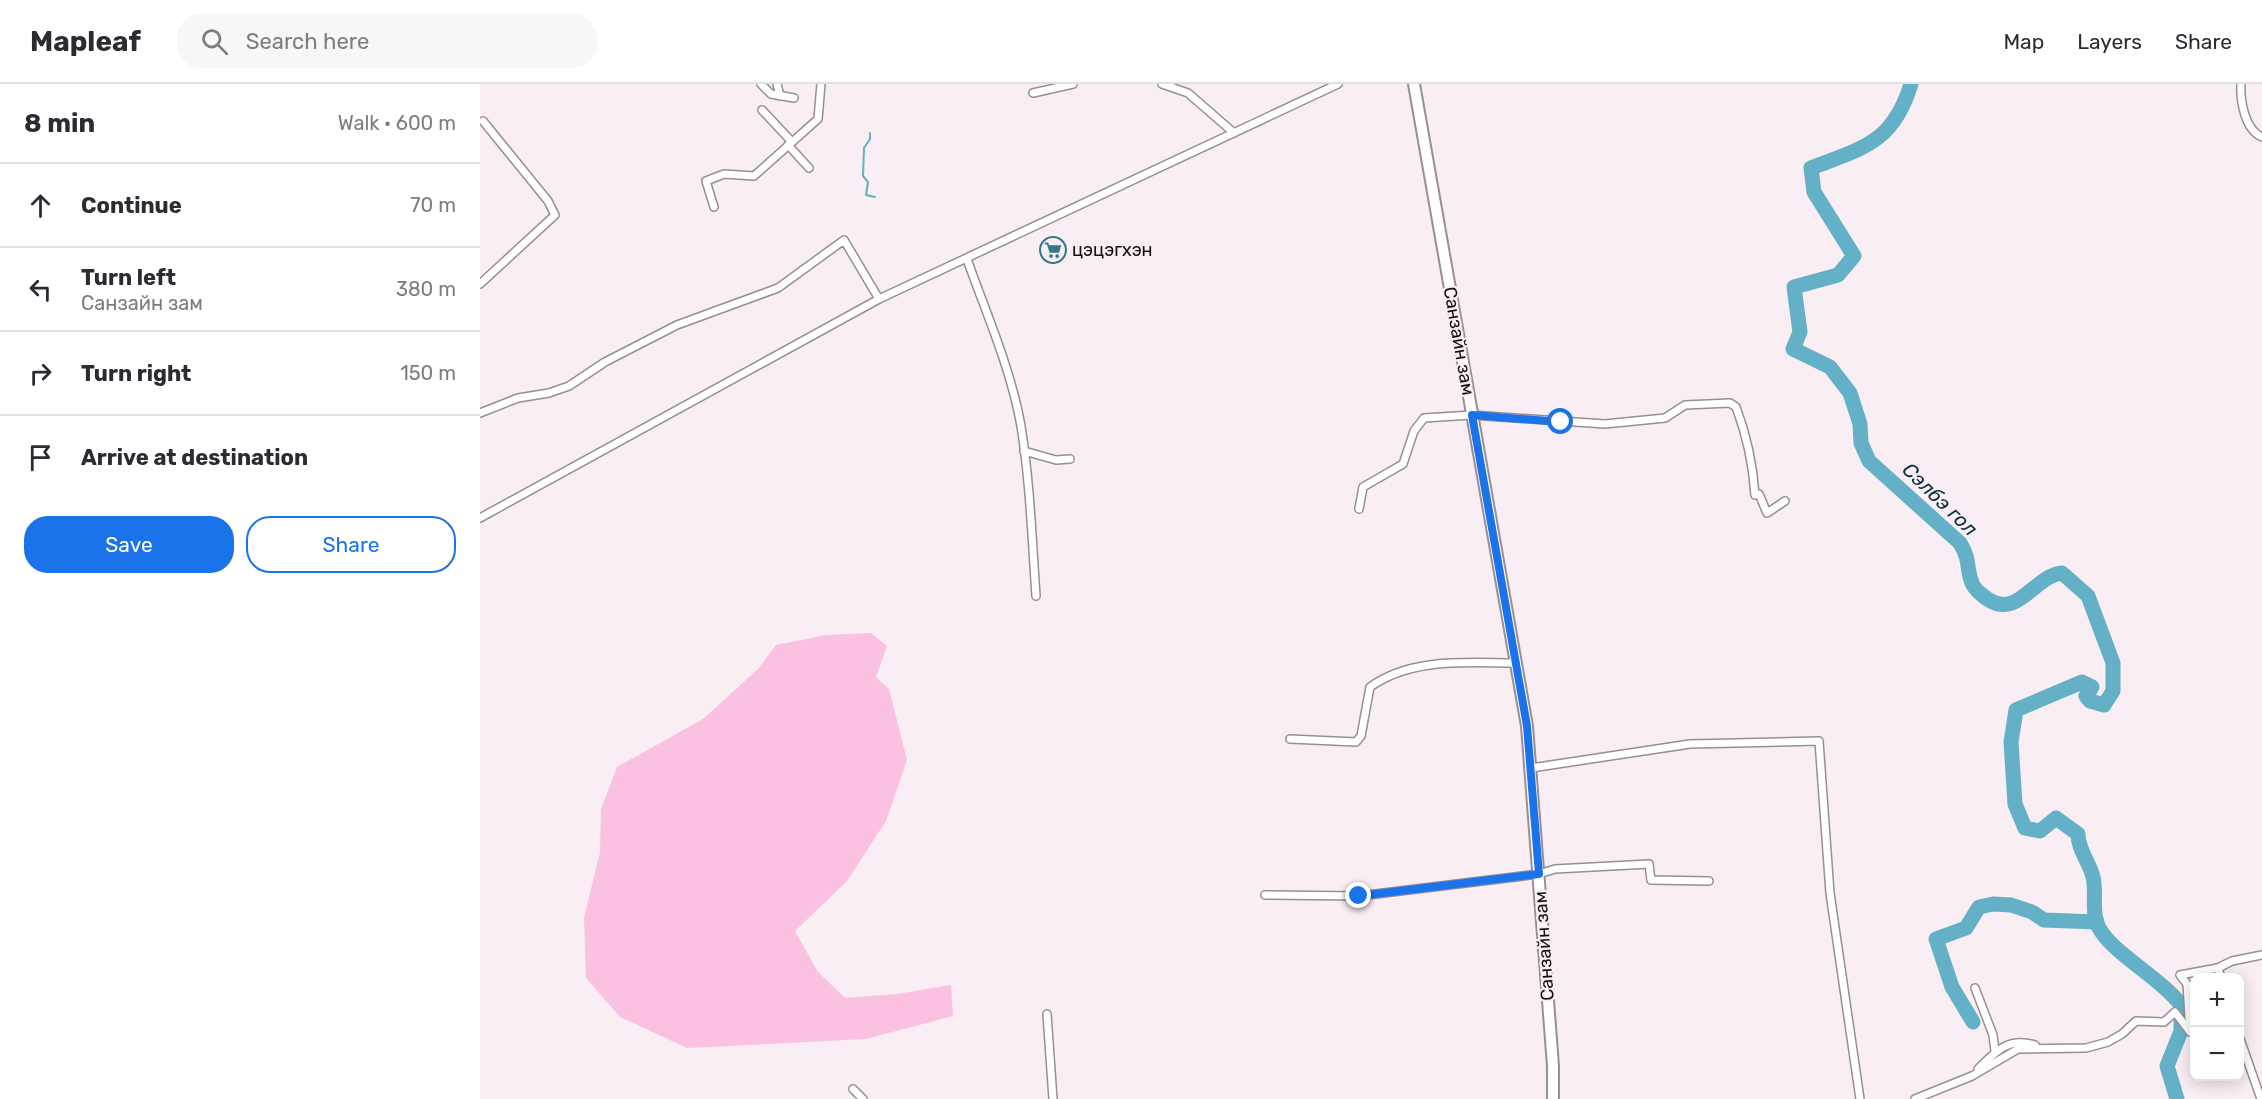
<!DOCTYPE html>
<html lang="en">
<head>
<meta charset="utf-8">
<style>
  body { margin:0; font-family:Rubik,sans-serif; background:#f7f7f7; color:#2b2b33 }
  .controls { position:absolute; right:18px; bottom:18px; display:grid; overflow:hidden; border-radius:12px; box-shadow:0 3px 15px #0003 }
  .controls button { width:54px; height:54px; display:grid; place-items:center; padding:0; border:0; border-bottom:2px solid #e1e1e2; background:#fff; color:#2b2b33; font:30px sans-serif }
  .stop { position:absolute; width:18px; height:18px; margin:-14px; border:4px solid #1a73e8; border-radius:50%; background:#fff }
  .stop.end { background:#1a73e8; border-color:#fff; box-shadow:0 2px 6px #0008 }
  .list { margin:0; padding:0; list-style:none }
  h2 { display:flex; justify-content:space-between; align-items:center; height:78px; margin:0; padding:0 24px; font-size:26px }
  h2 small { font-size:20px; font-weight:400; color:#7c7c81 }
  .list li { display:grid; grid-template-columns:39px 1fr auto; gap:18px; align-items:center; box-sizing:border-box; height:84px; padding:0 24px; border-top:2px solid #e1e1e2 }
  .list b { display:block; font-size:22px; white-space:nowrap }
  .list p { margin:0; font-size:20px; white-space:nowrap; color:#7c7c81 }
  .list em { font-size:20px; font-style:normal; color:#7c7c81 }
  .actions { display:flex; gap:12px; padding:18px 24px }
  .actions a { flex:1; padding:14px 0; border:2px solid #1a73e8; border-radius:24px; text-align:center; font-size:21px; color:#1a73e8 }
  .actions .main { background:#1a73e8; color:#fff }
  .icon { flex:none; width:33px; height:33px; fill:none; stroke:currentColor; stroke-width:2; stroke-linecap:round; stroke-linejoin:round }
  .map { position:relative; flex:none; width:1782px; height:1015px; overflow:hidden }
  header { display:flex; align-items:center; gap:36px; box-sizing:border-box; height:84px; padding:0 30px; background:#fff; border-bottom:2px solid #e1e1e2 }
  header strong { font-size:28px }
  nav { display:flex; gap:33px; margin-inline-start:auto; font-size:21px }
  .search { width:420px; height:54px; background:#f7f7f7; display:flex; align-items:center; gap:15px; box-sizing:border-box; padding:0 21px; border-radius:24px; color:#7c7c81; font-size:22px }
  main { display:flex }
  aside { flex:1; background:#fff }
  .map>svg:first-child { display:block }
</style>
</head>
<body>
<header>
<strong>Mapleaf</strong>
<div class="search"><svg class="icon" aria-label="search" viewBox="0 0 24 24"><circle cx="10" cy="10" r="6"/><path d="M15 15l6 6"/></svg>Search here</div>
<nav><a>Map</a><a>Layers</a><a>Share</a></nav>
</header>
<main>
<aside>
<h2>8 min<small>Walk · 600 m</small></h2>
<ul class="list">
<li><svg class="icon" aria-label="ahead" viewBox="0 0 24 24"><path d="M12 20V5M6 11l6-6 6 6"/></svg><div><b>Continue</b></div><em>70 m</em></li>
<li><svg class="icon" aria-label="left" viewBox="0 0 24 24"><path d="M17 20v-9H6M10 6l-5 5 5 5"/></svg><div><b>Turn left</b><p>Санзайн зам</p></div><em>380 m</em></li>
<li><svg class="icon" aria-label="right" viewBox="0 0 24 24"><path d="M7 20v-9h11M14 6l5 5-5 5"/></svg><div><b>Turn right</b></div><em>150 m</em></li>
<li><svg class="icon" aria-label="arrive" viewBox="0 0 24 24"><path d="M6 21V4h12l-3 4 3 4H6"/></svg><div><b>Arrive at destination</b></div></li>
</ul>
<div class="actions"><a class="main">Save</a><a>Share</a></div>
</aside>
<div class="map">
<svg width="1782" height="1015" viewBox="0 0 1782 1015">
  <rect width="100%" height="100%" fill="#f9eef3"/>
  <polygon fill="#fbc1e0" points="391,549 407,562 396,593 409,605 427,676 406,737 367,797 315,847 338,888 365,914 417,910 471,901 473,932 386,955 207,964 140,933 106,894 104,834 120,768 121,725 137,683 223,635 278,585 296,561 346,551"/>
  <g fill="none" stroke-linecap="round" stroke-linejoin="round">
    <polyline stroke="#64b1c7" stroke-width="2" points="390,49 390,55 384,64 383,92 388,98 386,111 395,113"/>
    <g stroke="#64b1c7" stroke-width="15">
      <path d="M1431,0C1413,59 1383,64 1331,84L1334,108L1374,172L1358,191L1314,203L1320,248L1313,265L1350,283L1370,309L1380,340L1381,359L1389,377L1480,459C1491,477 1486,485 1492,499C1494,505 1504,513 1509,516C1539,534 1554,492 1582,489L1608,512L1633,579V607L1624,621L1610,617L1606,612L1612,603L1602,598L1536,626L1531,658L1535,720L1545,744L1560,747L1576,734L1598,750C1598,766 1609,777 1613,793C1617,809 1611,826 1618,842C1631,869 1680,893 1701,921V947L1687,982L1697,1015"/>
      <polyline points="1493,938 1472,903 1456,855 1486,844 1499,823 1513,820 1531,821 1552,828 1564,836 1617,838"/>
    </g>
    <defs>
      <g id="street">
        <polyline points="281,0 291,10 314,14"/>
        <polyline points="297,0 300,12"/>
        <polyline points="682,0 708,9 754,49"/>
        <path d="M1761,0C1760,17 1765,46 1782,53"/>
        <polyline points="553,9 593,0"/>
        <polyline points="282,26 312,58"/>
        <polyline points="308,61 329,84"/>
        <polyline points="234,123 226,97 244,90 274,92 338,35 341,0"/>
        <path d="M487,175C506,229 531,285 541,342C550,398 552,455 556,512"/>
        <polyline points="0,200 75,131 68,117 3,37"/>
        <polyline points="0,329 38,314 69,309 89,302 125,278 197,241 298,204 364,156 399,215"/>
        <polyline points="544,367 576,376 590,375"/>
        <path d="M879,425L883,403L923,380L934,347L944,334L992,331L1125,340L1185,334L1205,321L1250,319L1256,323C1267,352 1273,381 1275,411L1279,410L1287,429L1305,417"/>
        <polyline points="0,434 399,215 858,0"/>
        <path d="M810,655L876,658L881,652L890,603C932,573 987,579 1036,579"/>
        <polyline points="1051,684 1210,660 1339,657 1350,809 1380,1015"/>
        <polyline points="785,811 879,812 1059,790 1075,785 1169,780 1171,796 1229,797"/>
        <polyline points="1738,884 1752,877 1782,871"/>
        <polyline points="1495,904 1513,951 1515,967"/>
        <polyline points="567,930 573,1015"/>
        <polyline points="1760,955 1781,1015"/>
        <path d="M1498,985C1516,967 1528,953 1555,961"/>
        <polyline points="373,1005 383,1015"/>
        <polyline points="1435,1015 1492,992 1538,965 1606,964 1628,958 1642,950 1656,937 1684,938 1695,928 1710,948 1707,900 1700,891 1738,884 1741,894"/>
      </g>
      <polyline id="secondary" points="934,0 1047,642 1073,982 1073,1015"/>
    </defs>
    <use href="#street" stroke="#988e93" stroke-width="10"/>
    <use href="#secondary" stroke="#988e93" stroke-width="14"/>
    <use href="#street" stroke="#fff" stroke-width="7"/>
    <use href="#secondary" stroke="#fff" stroke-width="10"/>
  </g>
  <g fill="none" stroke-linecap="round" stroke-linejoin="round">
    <polyline stroke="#1a73e8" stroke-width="8" points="879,812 1059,790 1047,642 992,331 1081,338"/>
  </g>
  <defs>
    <symbol id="supermarket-ring" viewBox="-11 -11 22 22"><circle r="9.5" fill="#f9eef3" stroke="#36788a" stroke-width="1.5"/><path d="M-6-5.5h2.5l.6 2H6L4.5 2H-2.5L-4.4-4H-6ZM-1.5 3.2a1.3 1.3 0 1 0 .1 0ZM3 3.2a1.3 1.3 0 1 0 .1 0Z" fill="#36788a"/></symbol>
  </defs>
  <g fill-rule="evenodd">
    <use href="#supermarket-ring" x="558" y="151" width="30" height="30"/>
  </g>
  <g text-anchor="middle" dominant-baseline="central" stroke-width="4.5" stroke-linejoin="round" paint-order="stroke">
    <g font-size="18" fill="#130f11" stroke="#f9eef3" text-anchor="start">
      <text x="592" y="166">цэцэгхэн</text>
    </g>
    <g font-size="18" fill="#130f11" stroke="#f9eef3">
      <text transform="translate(979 257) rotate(80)">Санзайн зам</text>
      <text transform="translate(1064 862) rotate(-94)">Санзайн зам</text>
    </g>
    <g font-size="20" font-style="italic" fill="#082f39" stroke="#f9eef3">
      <text transform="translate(1460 415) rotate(44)">Сэлбэ гол</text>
    </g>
  </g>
</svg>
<div class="controls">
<button>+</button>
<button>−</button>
</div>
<div class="stop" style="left:1081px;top:338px"></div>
<div class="stop end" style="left:879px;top:812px"></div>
</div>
</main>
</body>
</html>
